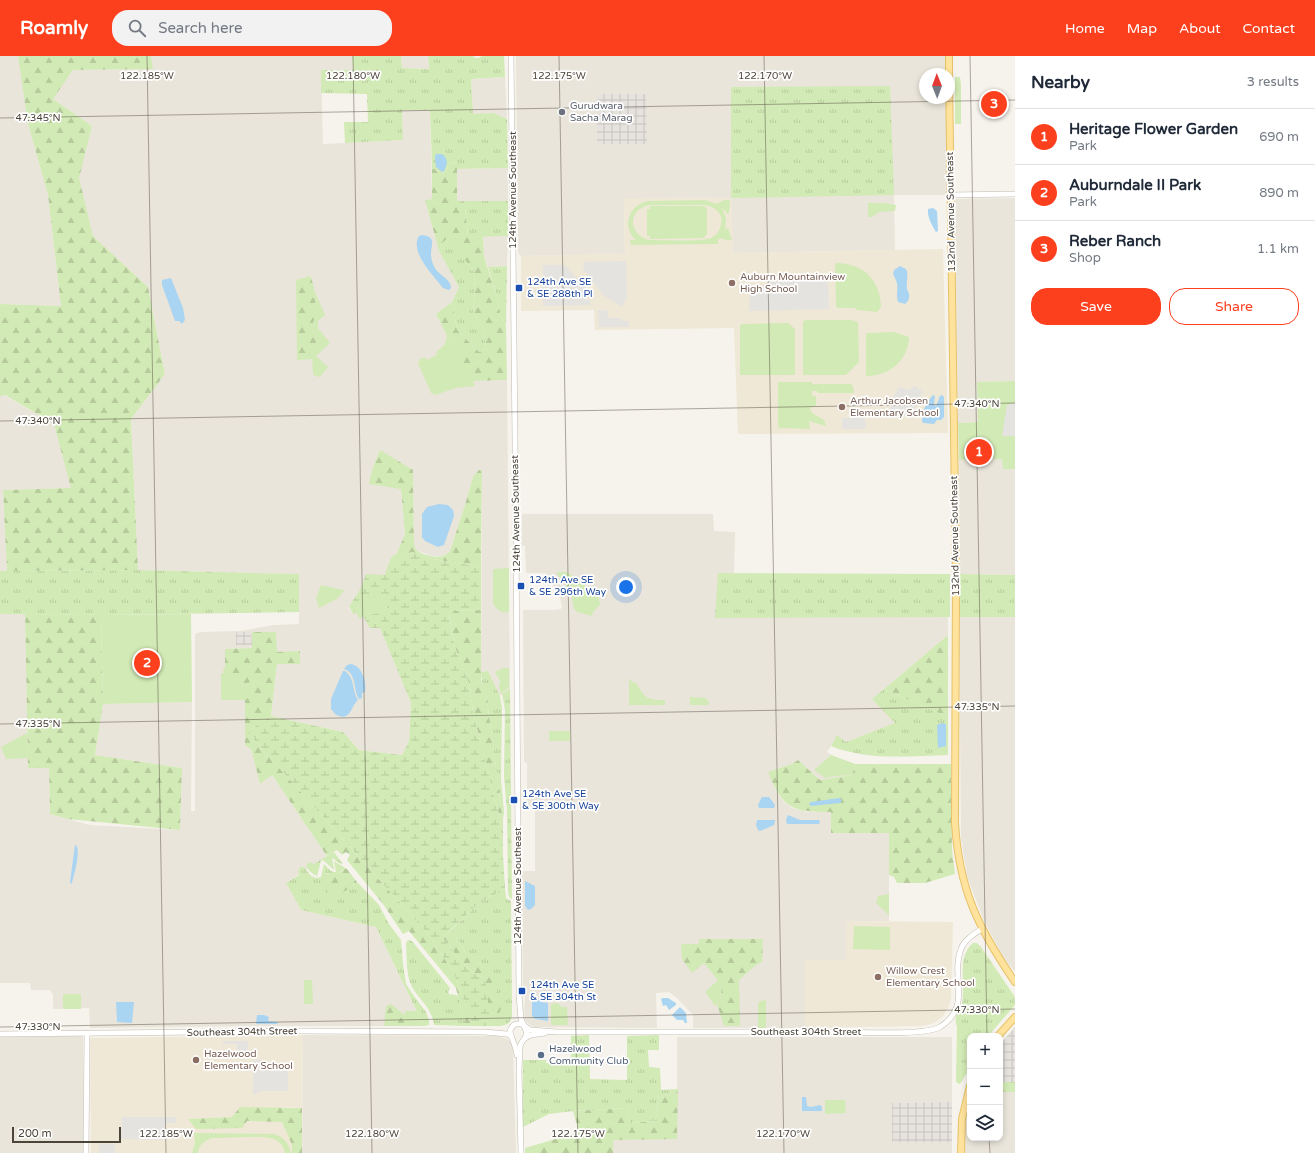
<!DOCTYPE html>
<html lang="en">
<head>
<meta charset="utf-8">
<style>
  body { margin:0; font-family:"Varela Round",sans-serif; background:#f2f2f3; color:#1f2937 }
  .controls { position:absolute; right:12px; bottom:12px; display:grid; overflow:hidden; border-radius:8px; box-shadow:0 2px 6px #0003 }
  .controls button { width:36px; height:36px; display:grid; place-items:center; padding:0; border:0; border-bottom:1px solid #e0e1e3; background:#fff; color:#1f2937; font:20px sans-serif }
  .compass { position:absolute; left:919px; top:12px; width:36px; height:36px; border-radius:50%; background:#fff; box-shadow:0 2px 6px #0003; rotate:359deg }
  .scale { position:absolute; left:12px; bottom:10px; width:109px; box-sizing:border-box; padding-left:4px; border:2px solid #4b4439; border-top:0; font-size:11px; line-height:14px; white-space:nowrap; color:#4b4439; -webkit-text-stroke:3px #fff; paint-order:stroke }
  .you { position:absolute; left:626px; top:531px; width:14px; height:14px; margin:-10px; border:3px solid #fff; border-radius:50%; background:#1a73e8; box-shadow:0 0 0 6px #1a73e833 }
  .badge { display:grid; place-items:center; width:26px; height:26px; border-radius:50%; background:#fc3f1d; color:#fff; font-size:13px; font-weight:700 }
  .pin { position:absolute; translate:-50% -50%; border:2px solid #fff; box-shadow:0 1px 4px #0006 }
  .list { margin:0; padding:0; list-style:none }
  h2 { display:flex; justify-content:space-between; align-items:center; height:52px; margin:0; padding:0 16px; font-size:17px }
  h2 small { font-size:13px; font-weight:400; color:#747a83 }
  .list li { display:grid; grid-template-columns:26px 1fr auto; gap:12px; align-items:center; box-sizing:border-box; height:56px; padding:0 16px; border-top:1px solid #e0e1e3 }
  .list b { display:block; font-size:15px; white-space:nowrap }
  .list p { margin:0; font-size:13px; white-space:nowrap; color:#747a83 }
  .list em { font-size:13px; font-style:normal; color:#747a83 }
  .actions { display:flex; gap:8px; padding:12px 16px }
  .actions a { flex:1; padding:9px 0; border:1px solid #fc3f1d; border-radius:16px; text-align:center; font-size:14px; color:#fc3f1d }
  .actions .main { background:#fc3f1d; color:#fff }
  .icon { flex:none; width:22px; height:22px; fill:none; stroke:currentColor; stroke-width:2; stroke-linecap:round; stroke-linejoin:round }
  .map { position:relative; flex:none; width:1015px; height:1097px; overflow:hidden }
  header { display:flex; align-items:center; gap:24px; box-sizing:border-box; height:56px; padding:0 20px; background:#fc3f1d; color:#fff }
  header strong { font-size:19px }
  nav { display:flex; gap:22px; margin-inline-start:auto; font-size:14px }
  .search { width:280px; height:36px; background:#f2f2f3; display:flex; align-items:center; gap:10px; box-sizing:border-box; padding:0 14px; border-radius:16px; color:#747a83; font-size:15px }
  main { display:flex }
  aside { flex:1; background:#fff }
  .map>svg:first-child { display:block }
</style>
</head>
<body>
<header>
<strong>Roamly</strong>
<div class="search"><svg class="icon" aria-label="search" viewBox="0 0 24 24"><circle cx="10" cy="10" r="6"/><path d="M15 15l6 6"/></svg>Search here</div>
<nav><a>Home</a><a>Map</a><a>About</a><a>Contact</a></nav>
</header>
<main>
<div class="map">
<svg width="1015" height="1097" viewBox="0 0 1015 1097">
  <defs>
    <pattern id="industrial-grid" width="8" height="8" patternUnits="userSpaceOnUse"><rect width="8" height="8" fill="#e6e2dd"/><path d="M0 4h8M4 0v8" fill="none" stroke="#c7c3be"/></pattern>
    <pattern id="grass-tufts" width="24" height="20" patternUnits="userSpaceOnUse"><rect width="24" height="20" fill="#d2eab5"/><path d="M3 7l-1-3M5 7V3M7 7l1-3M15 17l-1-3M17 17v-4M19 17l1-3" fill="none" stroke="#b6ca9c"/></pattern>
    <pattern id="forest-firs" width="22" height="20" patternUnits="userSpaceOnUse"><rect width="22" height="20" fill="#d2eab5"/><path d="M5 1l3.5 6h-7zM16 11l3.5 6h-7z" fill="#b6ca9c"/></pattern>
    <pattern id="wetland-marsh" width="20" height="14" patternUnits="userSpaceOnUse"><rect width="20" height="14" fill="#d2eab5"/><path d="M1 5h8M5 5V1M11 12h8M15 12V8" fill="none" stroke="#b6ca9c"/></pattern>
  </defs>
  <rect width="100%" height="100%" fill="#f6f3ec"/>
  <g fill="#eae5da">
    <polygon points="0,0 19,0 19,1 28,68 48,139 61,250 0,248"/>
    <polygon points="151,0 352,0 353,14 321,14 323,88 403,84 402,54 430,54 432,143 425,144 439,195 459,231 452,246 436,258 446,278 458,293 472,325 507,324 510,632 500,640 488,615 481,616 482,414 473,421 464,452 450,495 447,499 440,500 431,500 416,494 414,488 413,414 380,395 373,411 401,433 405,478 397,497 391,502 385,519 366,519 362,530 357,541 349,550 349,552 353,558 362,545 380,572 411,647 409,685 402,699 359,694 343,676 271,660 277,608 299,608 276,596 253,592 225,593 225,612 254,626 251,693 260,728 272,719 327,800 286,827 301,854 376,871 424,970 255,970 90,972 89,952 53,953 53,939 50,934 31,934 30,927 0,927 0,558 25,558 28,712 49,712 50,758 90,769 180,774 182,712 95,699 103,648 192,646 191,755 195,755 195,578 200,576 240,575 274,569 299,568 299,518 138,514 131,363 165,317 148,231 93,180 78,122 92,70 53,43 73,14 152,13"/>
    <polygon points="401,0 428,0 429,13 402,12"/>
    <polygon points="516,0 949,0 949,18 925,18 925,42 949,42 951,139 894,139 895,194 732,197 731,142 624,143 625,198 521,200 518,197"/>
    <polygon points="505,21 507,63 492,57 473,59 471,23"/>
    <polygon points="508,112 508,145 457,145 456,113"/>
    <polygon points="1015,142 1015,325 977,326 978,366 958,367 955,143"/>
    <polygon points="483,180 508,180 507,210 488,211 484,200"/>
    <polygon points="0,339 4,339 54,368 72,432 3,434 7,515 0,515"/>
    <polygon points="1002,403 1003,413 1015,413 1015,519 960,518 959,404"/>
    <polygon points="522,458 713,458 714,475 735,476 734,517 718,517 719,560 948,561 948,579 872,643 896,667 846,686 837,680 827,696 833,700 855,708 852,719 820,724 798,704 792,708 769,716 775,733 784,746 792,752 807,756 831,756 831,777 889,777 889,865 847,865 847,904 805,904 805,972 693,972 693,959 677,942 669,936 656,937 657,972 534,971 530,969 525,964 524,950 525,944 523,927 522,815 535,815 535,751 527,751 527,707 524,706 523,554 553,554 561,553 562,551 559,537 549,525 545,517 526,517 525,490 522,490"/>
    <polygon points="959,561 1015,561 1015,916 1004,902 984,865 967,820 961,782"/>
    <polygon points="303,979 497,980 507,983 511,986 513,992 516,1097 302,1097"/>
    <polygon points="81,980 83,982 84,1097 0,1097 0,981"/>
    <polygon points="677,981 952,981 952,1046 893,1047 893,1086 952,1086 952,1097 613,1097 613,1084 677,1082"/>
    <polygon points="1000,1036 1015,1036 1015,1097 964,1097 967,1050 970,1043 970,1082 1000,1082"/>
  </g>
  <g fill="url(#industrial-grid)">
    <polygon points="597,38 646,38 647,88 597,88"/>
    <polygon points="236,576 251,576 252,589 236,589"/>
    <polygon points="1015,971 1015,1026 1000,1026 1000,988"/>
    <polygon points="952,1046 952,1086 892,1086 892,1047"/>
  </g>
  <g fill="#efe8d6">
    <polygon points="731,142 733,197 943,193 948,377 738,378 734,272 595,274 594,254 521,255 521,200 625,198 624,143"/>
    <polygon points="847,865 953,866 951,942 949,950 943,960 934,967 923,970 805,972 805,904 846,904"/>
    <polygon points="303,979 302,1052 287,1051 232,1061 189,1063 282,1066 293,1089 292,1097 91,1097 90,982"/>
  </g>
  <g fill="url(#grass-tufts)">
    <polygon points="352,0 401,0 402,12 429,13 428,0 473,0 475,2 479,2 482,0 504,0 505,21 471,23 473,58 493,57 507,63 508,112 456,113 457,106 449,107 444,118 432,112 430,54 402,54 403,84 345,87 344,66 368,66 367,38 321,37 321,14 353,14"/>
    <polygon points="890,30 894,139 731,142 731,31"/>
    <polygon points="457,145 508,145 508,180 468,181 465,151"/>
    <polygon points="447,183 453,185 474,216 475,235 473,256 484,274 486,292 479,296 457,274 452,246 459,231 439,195 443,186"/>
    <polygon points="507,210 506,270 499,255 498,245 488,211"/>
    <polygon points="138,514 299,518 299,556 101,559 0,558 0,515"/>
    <polygon points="718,517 950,518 950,561 715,562"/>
    <polygon points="960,518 1015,519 1015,561 959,561"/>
    <path d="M488,615L500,640L502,652L501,724L504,756L503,765L487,644C485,635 481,625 481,616Z"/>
    <polygon points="510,632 512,843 509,841 508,836 507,755 504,721 505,654 502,638"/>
    <path d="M884,633L948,661V699C909,700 868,705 831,690L837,679L846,686L895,667L872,643Z"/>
    <path d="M334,796L343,808H341L332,802L334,814L323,804L321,805L317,820C312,818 308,814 306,810L309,806L314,808Z"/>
    <path d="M334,805L347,813H344C339,818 333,818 326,817L333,838L341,837L357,826L379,849L389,868L401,884L403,908L406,928L414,940L426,956L429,964V969L424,970L376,871L301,854L286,827L299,819L298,816L300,811H304C309,817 312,824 321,821L324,808C327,810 330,817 336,816Z"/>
    <path d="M505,832L506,842L511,845L512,960C510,971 500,970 491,970L489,958L499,957L486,913L465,895L451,874L477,849Z"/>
    <path d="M409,884L412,885L450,932L448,936L450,939L452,938L458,940L465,970L434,969C431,948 416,943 410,926C406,915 407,900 406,888L407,885Z"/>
    <path d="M973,887H977L981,891L1015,941V949L988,980H970V1012L960,1028L957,1027L956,1025L957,971C953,957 959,960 962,948C966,929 956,901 973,887Z"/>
    <polygon points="589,979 590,1023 627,1024 627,980 659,979 659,994 648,994 649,1011 660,1012 661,1034 678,1033 678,1036 657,1042 658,1065 630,1067 627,1052 573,1055 549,1058 523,1071 523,1004 546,1004 546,1007 571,1006 571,980"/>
    <rect x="1000" y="1026" width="15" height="10"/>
  </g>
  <g fill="url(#forest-firs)">
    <polygon points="18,0 151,0 153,13 73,14 53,43 92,70 79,122 93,180 148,231 165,318 131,363 138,514 7,515 3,434 71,432 54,368 5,339 0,340 0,248 61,250 48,139 28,68"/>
    <polygon points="457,106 457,144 465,151 468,181 483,180 484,200 498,245 499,255 506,270 507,324 472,325 458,293 446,278 436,258 452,246 457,274 479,296 486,292 484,274 473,256 475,235 474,216 452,185 447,183 443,186 439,195 425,144 432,143 432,112 444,118 449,107"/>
    <polygon points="310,220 311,221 315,236 316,257 313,268 318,294 312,300 312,303 297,304 296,224"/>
    <path d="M380,394L413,414L414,488L416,494C425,500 442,505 450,495L464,452L473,421L479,414H482L481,511L433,503L412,496L404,499L385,517L391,502L397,497L405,478L401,433L369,428L373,411Z"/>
    <polygon points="481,554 481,624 483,629 487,644 503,765 503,808 501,767 473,657 470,630 455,591 449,558 452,555"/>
    <polygon points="25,558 101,559 103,648 95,699 182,712 180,774 68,763 50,758 49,712 28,712"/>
    <polygon points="252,576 276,576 277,596 300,595 300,608 277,608 271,660 247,676 427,877 453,915 473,970 465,970 456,932 409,875 403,878 383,848 347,804 350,799 346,796 342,799 337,794 327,800 272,719 260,728 251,693 245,689 245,644 252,639 254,626 239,628 225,612 225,593 252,592"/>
    <polygon points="948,579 948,661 884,633"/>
    <path d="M798,704L820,724L852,719L855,708H951L952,794L955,818L925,827H897L894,821L889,819V777H831V756C793,756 783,754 768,716L792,708Z"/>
    <path d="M344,813H347L357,826C352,829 347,835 341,837C326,844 324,829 325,818L341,816Z"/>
    <path d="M451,874L465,895L486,913L490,919L496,930L501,952L499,957L489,958L485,923C482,920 478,920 474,917C462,908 453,895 444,883V880Z"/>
    <path d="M699,883H763L762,906L756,909L739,924L740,970H724L717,948C729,932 714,920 704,907L692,917L682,903L681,888H699Z"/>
    <polygon points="391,948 405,959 405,970 384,970 386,950"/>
    <polygon points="678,1036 677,1083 613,1084 613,1097 525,1097 525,1092 579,1076 573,1055 627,1052 630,1067 658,1065 657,1042"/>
    <polygon points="240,1051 302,1052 302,1097 292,1097 292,1089 282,1066 247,1065 242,1072 196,1073 188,1063 232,1061"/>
  </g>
  <path fill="url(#wetland-marsh)" d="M412,496L433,503L481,511V554L452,555L449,559L455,591L470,630L473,657L501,767L505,832L477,849L444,880V883C453,895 462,908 474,917C478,920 482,920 485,923L491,970H473L453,915L427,877L247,676L271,660L343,676L359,694L402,699L409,685L411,647L380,572H370L363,560L365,558L382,557L387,552V550L362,545L353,558L349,550C357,540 362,531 366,518L385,519V517L404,499Z"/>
  <g fill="#d2eab5" fill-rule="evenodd">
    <polygon points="955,21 960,21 961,29 961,68 955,68"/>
    <path d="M705,144L717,148L724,144H730L729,157L728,158L722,152L726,162L725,175L727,172H728L732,184H726L720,182L718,184V188L631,189L630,184H636C621,170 629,149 648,145ZM649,149H704C712,150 718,153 721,161C723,169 719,178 711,182C701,186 662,184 649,184C628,178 627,154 649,149Z"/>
    <polygon points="868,147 884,147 896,149 895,155 879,156 872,161 868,161"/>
    <polygon points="650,150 705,150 705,152 707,153 707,179 705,179 705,182 650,183 650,180 647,180 647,153 650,153"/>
    <path d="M835,207C863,207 880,223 881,251L877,256L857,254L855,252H838L836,250Z"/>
    <polygon points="315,236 325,259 318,265 318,272 330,287 316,300 328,311 320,321 313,319 312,300 318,294 313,268 316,257"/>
    <polygon points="805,264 851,264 858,266 859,306 846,319 803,319 803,266"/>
    <polygon points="788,267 795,273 795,319 740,319 740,270 742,268"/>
    <path d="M894,276L909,281C908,305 889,320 866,320V278L867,277Z"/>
    <path d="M446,278L458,293L475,330L456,332L435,339L431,337L418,307L420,303L425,301L427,304L437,299L436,296C443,291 448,287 446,278Z"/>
    <polygon points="1015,325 1015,413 1003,413 1002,403 959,404 958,367 978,366 977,326"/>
    <path d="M778,326H812V328H851L853,331L854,337H818L817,335H812V340H816V350L810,351C811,360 818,359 824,364L826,370L809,365L810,373L779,372L778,370Z"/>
    <path d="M509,512V556C502,558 495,553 493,546V513Z"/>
    <polygon points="556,516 566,516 576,522 599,542 600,549 593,556 592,560 577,556 574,553 572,542 569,534"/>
    <polygon points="321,529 344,534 344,535 337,543 319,552 316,542"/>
    <polygon points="385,537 387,552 382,557 365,558 360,563 356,557 353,558 362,545"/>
    <polygon points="191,558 192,646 103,648 101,559"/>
    <polygon points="225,612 239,628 254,626 252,639 245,644 221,644 221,617 224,617 223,613"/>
    <polygon points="503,612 509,612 509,631 501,638 499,631 500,625 495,616"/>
    <path d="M629,622L632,626L636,627C646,643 647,644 665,644V649H629Z"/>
    <polygon points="690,641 706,642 709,647 709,649 690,649"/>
    <rect x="549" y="675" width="21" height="10"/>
    <polygon points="27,677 28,702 6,703 1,691"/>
    <polygon points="831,699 855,708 852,719 835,720 825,722 814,714"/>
    <polygon points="889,838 889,859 876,847 878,840"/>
    <polygon points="854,870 890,871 890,894 853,893"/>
    <polygon points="304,924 312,924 313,948 304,948"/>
    <path d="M718,924C723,935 722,941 715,950L705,936Z"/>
    <rect x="63" y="938" width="18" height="15"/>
    <polygon points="766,944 766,972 758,972 758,948 760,945"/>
    <polygon points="557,947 562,951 567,951 568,969 551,969 551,948"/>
    <polygon points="405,955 417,955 424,970 405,970"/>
    <polygon points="825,1044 845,1044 846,1057 825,1058"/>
    <path d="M194,1077L274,1078C284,1081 289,1087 291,1097H285C284,1090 280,1086 274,1083C264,1079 226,1082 213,1082C205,1084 199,1088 198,1097H192L195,1087Z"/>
  </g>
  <g fill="#e5e3e0">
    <polygon points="626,205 627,241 622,251 603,239 583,213 584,206"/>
    <polygon points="543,209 564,209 585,230 586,244 590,244 590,249 543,250"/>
    <polygon points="824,224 828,226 829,253 749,255 750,236 755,237 756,232 768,232 768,225"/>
    <polygon points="598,254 607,254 608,262 621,262 622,265 629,265 629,271 599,271"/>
    <polygon points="915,330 923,336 917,345 913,360 889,359 892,344 899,331 908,334"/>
    <polygon points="1015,347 1015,380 1002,380 1007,349"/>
    <polygon points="842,362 865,362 866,373 842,373"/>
    <polygon points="223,985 248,985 248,998 237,999 237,988 223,988"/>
    <polygon points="261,1003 261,1014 288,1015 288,1035 260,1035 253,1039 253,1005"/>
    <polygon points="122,1061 176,1061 176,1067 165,1067 166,1084 121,1083"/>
    <rect x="99" y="1088" width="16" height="9"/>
  </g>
  <g fill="#a9d4f2">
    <path d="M436,98H442C449,103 447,109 444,115L442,116L436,111L435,101Z"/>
    <path d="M933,152L937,155L938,175L936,176C932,169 927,161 928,153Z"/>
    <path d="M422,179C437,181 431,188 431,198C431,201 432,207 434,210C437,219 451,222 451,232L449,234L443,232C434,220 409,196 419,180Z"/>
    <path d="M900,210L906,213C909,219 906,226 907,233C908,236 910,238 909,242C908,245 908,245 905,248L898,246C895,234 901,232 893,218L894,214Z"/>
    <polygon points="171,222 183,252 185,264 182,268 179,265 175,265 162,229 162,224"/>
    <path d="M933,339L935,340L934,348L936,350L940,340L942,339L944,341V361L941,364H937L934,368L924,367L922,366C922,355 926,347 933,339Z"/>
    <polygon points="439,448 448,449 453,454 454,460 444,489 438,491 425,485 422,481 422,458 427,451"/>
    <path d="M351,608C362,610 367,626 365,636L362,637V642L359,643C353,634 357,617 344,613L347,609Z"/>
    <path d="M343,615H345C355,622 352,635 358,644C350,651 351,667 335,658L331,653V643Z"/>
    <polygon points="942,667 946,668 946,690 938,692 937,669"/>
    <polygon points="762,741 769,741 775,749 774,752 759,752 758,749"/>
    <polygon points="839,742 842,744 840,747 811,750 809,748 811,746"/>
    <polygon points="788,759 800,764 819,764 820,766 819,768 787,768 786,764"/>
    <polygon points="757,764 775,764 775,765 774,769 760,775 758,774 756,769"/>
    <path d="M76,789C81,796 74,819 72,827L71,828L70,826L75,789Z"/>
    <polygon points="525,825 535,830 535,849 531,853 528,854 525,850"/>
    <polygon points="663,942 668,942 676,947 676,949 669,954 666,949 663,950 661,943"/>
    <polygon points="540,943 541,946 548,947 548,965 535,963 532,960 532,944"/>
    <polygon points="116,946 134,946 132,967 117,966"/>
    <polygon points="680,951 686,957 687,967 685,967 683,964 677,964 672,959"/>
    <polygon points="257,959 264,959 269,961 268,965 277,966 278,968 256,968"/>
    <polygon points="802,1041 806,1041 807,1050 811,1051 820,1049 822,1051 822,1055 802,1055"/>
  </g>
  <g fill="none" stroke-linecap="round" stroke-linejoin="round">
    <defs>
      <g id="minor">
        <polyline points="511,0 516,478 519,939 521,963 527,977 525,982 522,986 520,990 519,1015 521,1097"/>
        <polyline points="951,139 1015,138"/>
        <path d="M526,971L530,974L557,976C649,976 741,976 832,976C853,976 925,980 940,971C973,950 950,921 961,893C964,884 974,878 982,873"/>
        <polyline points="0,978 300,975 484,976 507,978 511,980"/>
        <polyline points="525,982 531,979 545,977"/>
        <path d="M517,999C516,989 511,983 510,975C512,968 517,966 524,969"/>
        <polyline points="86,1097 87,978"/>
      </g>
      <g id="major">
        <polyline points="949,0 949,18"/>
        <path d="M949,21L956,519L955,767C959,833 978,872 1015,926"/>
        <polyline points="998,980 1015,961"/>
        <polyline points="961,1097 962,1063 970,1030"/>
      </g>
    </defs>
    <use href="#minor" stroke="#c2bbae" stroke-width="6"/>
    <use href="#major" stroke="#e6c16a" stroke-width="8"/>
    <use href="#minor" stroke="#fff" stroke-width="5"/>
    <use href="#major" stroke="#ffe39c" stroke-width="6"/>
  </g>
  <path fill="none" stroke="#4b4439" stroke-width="1" stroke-opacity="0.45" d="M147,0L166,1097M353,0L372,1097M559,0L578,1097M764,0L784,1097M970,0L987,980M0,62L1015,44M0,365L1015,347M0,668L1015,650M0,971L1015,953M989,1082L990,1097"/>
  <circle fill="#6b7280" stroke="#fff" stroke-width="1.5" cx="562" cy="56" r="4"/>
  <g fill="#8d6e63" stroke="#fff" stroke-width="1.5">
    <circle cx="732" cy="227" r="4"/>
    <circle cx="842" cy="351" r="4"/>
    <circle cx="878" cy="921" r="4"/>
    <circle cx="196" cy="1004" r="4"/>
  </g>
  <g fill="#1a4fb4" stroke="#fff" stroke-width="1.5">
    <rect x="515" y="228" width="8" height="8" rx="2"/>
    <rect x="517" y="526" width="8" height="8" rx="2"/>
    <rect x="510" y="740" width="8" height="8" rx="2"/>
    <rect x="518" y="931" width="8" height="8" rx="2"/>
  </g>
  <circle fill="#5c6f8a" stroke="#fff" stroke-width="1.5" cx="541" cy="999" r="4"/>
  <g text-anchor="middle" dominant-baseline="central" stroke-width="3.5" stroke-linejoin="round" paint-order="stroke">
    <g font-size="10" fill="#5b616d" stroke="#fff" text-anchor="start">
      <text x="570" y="50">Gurudwara<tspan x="570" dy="12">Sacha Marag</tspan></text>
    </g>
    <g font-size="10" fill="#4b4439" stroke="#fff">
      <text transform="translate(513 134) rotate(-90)">124th Avenue Southeast</text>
      <text transform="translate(951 156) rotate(-91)">132nd Avenue Southeast</text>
      <text transform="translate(516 458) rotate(-91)">124th Avenue Southeast</text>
      <text transform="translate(955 480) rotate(-91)">132nd Avenue Southeast</text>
      <text transform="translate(518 830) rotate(-90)">124th Avenue Southeast</text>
      <text transform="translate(242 976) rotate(-1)">Southeast 304th Street</text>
      <text x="806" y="976">Southeast 304th Street</text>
    </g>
    <g font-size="10" fill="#785e54" stroke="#fff" text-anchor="start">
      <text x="740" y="221">Auburn Mountainview<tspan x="740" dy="12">High School</tspan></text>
      <text x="850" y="345">Arthur Jacobsen<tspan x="850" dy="12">Elementary School</tspan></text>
      <text x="886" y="915">Willow Crest<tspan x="886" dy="12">Elementary School</tspan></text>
      <text x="204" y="998">Hazelwood<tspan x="204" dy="12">Elementary School</tspan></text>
    </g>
    <g font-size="10" fill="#164399" stroke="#fff" text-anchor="start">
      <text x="527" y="226">124th Ave SE<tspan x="527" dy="12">&amp; SE 288th Pl</tspan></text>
      <text x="529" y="524">124th Ave SE<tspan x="529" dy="12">&amp; SE 296th Way</tspan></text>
      <text x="522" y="738">124th Ave SE<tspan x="522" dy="12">&amp; SE 300th Way</tspan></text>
      <text x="530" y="929">124th Ave SE<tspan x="530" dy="12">&amp; SE 304th St</tspan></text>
    </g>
    <g font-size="10" fill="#4e5e75" stroke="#fff" text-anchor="start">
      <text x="549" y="993">Hazelwood<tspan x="549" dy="12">Community Club</tspan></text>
    </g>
  </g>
  <g font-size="10" text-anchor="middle" fill="#4b4439" stroke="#fff" stroke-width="3.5" stroke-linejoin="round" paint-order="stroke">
    <text x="147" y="23">122.185°W</text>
    <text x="353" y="23">122.180°W</text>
    <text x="559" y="23">122.175°W</text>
    <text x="765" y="23">122.170°W</text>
    <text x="38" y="65">47.345°N</text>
    <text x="977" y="351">47.340°N</text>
    <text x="38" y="368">47.340°N</text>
    <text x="977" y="654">47.335°N</text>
    <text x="38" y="671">47.335°N</text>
    <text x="977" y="957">47.330°N</text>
    <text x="38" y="974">47.330°N</text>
    <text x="166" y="1081">122.185°W</text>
    <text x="372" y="1081">122.180°W</text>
    <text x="578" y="1081">122.175°W</text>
    <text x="783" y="1081">122.170°W</text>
  </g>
</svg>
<div class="controls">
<button>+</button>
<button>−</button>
<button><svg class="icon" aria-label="layers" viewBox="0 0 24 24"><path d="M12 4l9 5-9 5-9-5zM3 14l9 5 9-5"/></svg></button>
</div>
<svg class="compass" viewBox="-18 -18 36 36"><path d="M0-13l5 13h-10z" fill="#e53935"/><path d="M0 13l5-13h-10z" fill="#747a83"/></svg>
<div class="scale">200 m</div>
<div class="you"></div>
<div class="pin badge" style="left:979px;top:396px">1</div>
<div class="pin badge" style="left:147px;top:607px">2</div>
<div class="pin badge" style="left:994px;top:48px">3</div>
</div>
<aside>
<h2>Nearby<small>3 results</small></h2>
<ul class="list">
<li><span class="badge">1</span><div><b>Heritage Flower Garden</b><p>Park</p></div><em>690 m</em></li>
<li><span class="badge">2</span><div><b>Auburndale II Park</b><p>Park</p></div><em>890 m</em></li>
<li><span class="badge">3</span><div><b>Reber Ranch</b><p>Shop</p></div><em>1.1 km</em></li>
</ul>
<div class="actions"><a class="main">Save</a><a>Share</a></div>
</aside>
</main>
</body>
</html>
